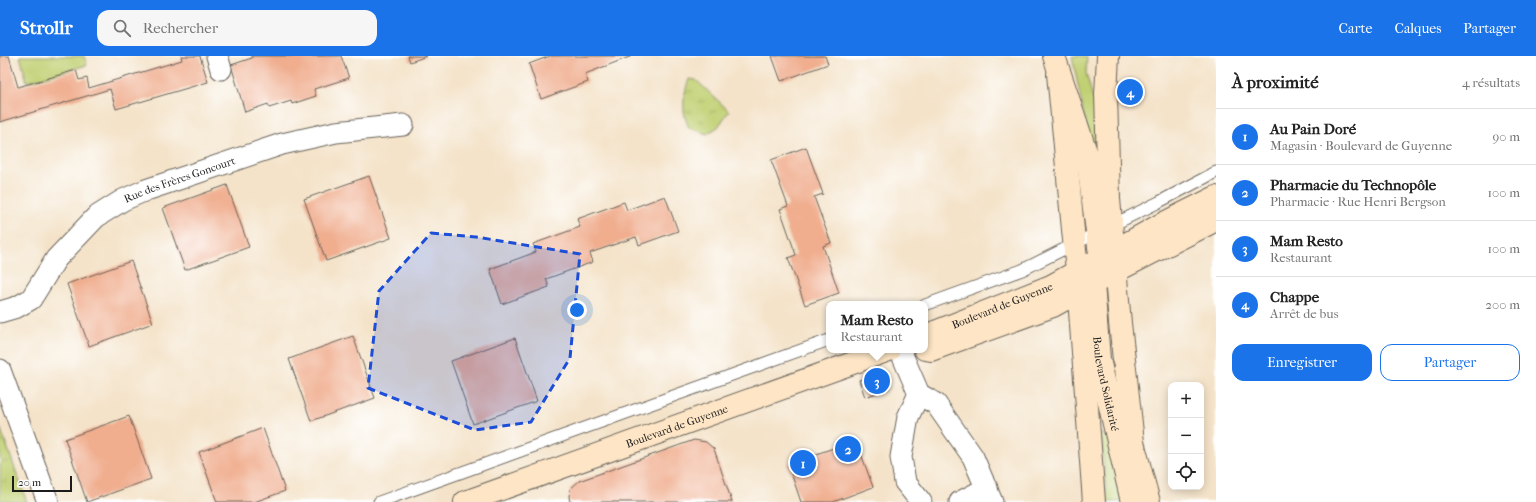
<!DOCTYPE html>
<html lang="fr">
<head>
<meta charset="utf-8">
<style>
  body { margin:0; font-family:"IM FELL French Canon",serif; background:#f6f6f6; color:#222 }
  .controls { position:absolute; right:12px; bottom:12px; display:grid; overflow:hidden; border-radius:8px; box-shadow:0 2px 10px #0003 }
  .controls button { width:36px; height:36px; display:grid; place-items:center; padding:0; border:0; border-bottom:1px solid #e0e0e0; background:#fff; color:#222; font:20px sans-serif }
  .scale { position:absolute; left:12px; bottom:10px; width:60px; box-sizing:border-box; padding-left:4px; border:2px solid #1c1c1c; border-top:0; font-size:11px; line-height:14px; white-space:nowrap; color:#1c1c1c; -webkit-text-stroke:3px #fff; paint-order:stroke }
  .you { position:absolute; left:577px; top:254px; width:14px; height:14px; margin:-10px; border:3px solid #fff; border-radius:50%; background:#1a73e8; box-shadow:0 0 0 6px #1a73e833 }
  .badge { display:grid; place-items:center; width:26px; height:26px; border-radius:50%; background:#1a73e8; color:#fff; font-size:13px; font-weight:700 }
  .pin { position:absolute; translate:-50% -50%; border:2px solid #fff; box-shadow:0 1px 4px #0006 }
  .popup { position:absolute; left:826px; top:245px; width:102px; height:52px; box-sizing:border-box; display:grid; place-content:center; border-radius:8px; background:#fff; filter:drop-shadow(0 1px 3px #0005); font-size:13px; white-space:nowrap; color:#767676 }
  .popup b { font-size:15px; color:#222 }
  .popup::after { content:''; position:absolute; left:50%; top:100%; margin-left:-8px; border:8px solid transparent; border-top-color:#fff }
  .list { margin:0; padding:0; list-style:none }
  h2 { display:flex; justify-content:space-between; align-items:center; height:52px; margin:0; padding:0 16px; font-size:17px }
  h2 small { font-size:13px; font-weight:400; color:#767676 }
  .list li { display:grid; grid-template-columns:26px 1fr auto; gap:12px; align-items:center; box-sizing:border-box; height:56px; padding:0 16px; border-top:1px solid #e0e0e0 }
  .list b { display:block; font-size:15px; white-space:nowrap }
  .list p { margin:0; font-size:13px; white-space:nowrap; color:#767676 }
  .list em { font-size:13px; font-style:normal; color:#767676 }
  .actions { display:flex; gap:8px; padding:12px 16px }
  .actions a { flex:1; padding:9px 0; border:1px solid #1a73e8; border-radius:12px; text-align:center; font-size:14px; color:#1a73e8 }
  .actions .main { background:#1a73e8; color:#fff }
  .icon { flex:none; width:22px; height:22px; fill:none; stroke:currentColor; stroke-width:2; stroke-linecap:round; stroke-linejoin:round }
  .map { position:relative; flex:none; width:1216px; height:446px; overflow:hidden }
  header { display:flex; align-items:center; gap:24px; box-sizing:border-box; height:56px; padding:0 20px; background:#1a73e8; color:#fff }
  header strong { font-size:19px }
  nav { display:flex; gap:22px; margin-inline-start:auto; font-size:14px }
  .search { width:280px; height:36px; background:#f6f6f6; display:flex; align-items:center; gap:10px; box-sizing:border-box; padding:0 14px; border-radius:12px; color:#767676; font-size:15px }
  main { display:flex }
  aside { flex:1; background:#fff }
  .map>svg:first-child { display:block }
</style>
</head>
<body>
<header>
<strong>Strollr</strong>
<div class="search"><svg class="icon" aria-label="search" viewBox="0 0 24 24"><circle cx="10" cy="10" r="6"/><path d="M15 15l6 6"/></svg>Rechercher</div>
<nav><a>Carte</a><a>Calques</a><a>Partager</a></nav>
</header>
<main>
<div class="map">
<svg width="1216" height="446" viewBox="0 0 1216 446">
  <defs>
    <pattern id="park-tufts" width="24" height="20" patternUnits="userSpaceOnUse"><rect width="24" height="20" fill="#c1d073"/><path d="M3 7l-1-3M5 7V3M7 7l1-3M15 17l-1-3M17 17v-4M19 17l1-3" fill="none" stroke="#a5b263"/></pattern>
  </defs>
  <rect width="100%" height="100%" fill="#fff"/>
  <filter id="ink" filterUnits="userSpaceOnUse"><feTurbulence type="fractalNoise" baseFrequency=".025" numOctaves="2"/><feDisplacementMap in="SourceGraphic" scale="8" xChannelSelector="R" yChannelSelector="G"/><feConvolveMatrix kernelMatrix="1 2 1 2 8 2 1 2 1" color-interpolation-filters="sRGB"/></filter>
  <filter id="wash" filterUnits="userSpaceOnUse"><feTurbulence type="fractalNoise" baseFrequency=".012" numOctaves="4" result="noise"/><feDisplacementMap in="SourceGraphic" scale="16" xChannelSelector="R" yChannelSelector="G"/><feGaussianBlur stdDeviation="0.9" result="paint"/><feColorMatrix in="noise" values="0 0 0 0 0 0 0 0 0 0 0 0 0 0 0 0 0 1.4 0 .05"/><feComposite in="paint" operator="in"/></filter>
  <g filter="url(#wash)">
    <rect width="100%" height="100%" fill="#f4e3c9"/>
    <g fill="#c1d073" stroke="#6e7648">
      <polygon points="20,0 84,0 87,9 27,26"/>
      <polygon points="1072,0 1087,0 1086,17 1095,50 1096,98 1092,98"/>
      <polygon points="1101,377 1108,380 1124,446 1107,446"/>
    </g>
    <g fill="url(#park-tufts)" stroke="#6e7648">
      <path d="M689,23L696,24L729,55L718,71L707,78L689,72C681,55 683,40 689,23Z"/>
      <polygon points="0,371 27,446 0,446"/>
    </g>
    <g id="blocks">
      <g fill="#f0ae8f">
        <polygon points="0,0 9,0 18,31 76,14 79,24 87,22 89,32 182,4 181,0 200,0 208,26 116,53 110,33 0,66"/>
        <polygon points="252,0 341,0 349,22 314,33 316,40 292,48 291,45 269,52 268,48 245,56 231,9 252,2"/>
        <polygon points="408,0 427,0 410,6"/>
        <polygon points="550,0 632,0 585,18 588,26 541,43 529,8"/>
        <polygon points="772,0 825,0 828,8 781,25"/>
        <rect x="1129" y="29" width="5" height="13"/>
        <polygon points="806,91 823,138 814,141 831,187 823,190 839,237 805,249 788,202 796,199 780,153 788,150 771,104"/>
        <polygon points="369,120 391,182 326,205 304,143"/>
        <polygon points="227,129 249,191 185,214 163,152"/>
        <polygon points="665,140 678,175 639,189 636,181 590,197 593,206 546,223 549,231 502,248 490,213 536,196 533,188 580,171 577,163 624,146 627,154"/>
        <polygon points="131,205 153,267 89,290 67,228"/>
        <polygon points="353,280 375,342 311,365 289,303"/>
        <polygon points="515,282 537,345 473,368 451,305"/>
        <polygon points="883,316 889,333 865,341 859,324"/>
        <polygon points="129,360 151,423 87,446 65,383"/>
        <polygon points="263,372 285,435 254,446 217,446 199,396"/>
        <polygon points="694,384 706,386 714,393 732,446 570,446 569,441 570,433 579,425"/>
        <polygon points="856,384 873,431 833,446 801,446 788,408"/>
      </g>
    </g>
  </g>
  <g filter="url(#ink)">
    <use href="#blocks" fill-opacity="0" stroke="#686259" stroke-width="1"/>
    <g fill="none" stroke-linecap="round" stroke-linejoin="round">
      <defs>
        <g id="lane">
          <polyline points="925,249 1022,214 1159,146 1216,116"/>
          <polyline points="379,446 829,284"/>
        </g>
        <g id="street">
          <polyline points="217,0 221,13"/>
          <path id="s1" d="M0,256L17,251L31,243L56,203L96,161L123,144L146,134L282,88L336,76L403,69"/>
          <polyline points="900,294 919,338 936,348 973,401 992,446"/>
          <polyline points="0,314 48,446"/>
          <polyline points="919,338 908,361 901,401 905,426 921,446"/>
          <polyline points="960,446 987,432"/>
        </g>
        <g id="secondary">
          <polyline points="1054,0 1087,99 1099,191"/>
          <polyline points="1108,0 1106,38 1109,143 1120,267 1133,386 1149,446"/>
          <polyline points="1058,18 1077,215 1094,446"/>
          <path id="s2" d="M1083,220L1093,227L1099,303L1132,446"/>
          <path id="s3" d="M925,280L1051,230L1160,169L1216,141"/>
          <polyline points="925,293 931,294 1053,250 1116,215 1216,164"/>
          <path id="s4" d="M465,446L889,294"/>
        </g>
      </defs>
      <use href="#lane" stroke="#686259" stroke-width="13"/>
      <use href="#street" stroke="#686259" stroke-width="23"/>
      <use href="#secondary" stroke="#686259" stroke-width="24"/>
      <use href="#lane" stroke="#fff" stroke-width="11"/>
      <use href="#street" stroke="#fff" stroke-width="21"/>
      <use href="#secondary" stroke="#fde5c5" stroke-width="22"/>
    </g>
  </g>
  <path fill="#1d4ed8" fill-opacity="0.2" stroke="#1d4ed8" stroke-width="3" stroke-dasharray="8 5" stroke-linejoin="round" d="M431,177L476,181L580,198L570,302L531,366L475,374L368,332L379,235Z"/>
  <g text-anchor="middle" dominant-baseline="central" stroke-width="3" stroke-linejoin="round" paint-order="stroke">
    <g font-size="11" fill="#1c1c1c" stroke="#fff">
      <text stroke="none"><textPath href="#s1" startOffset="231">Rue des Frères Goncourt</textPath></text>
      <text stroke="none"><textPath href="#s3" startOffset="83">Boulevard de Guyenne</textPath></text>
      <text stroke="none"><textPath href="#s2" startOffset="114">Boulevard Solidarité</textPath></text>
      <text stroke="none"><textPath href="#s4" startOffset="225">Boulevard de Guyenne</textPath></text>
    </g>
  </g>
</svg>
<div class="controls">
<button>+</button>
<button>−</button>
<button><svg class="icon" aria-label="locate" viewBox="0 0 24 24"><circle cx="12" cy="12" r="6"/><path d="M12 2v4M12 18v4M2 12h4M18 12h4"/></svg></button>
</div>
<div class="scale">20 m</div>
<div class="you"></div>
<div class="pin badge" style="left:803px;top:407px">1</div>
<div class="pin badge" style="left:848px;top:393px">2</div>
<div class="pin badge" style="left:877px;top:325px">3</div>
<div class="popup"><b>Mam Resto</b>Restaurant</div>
<div class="pin badge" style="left:1130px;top:36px">4</div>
</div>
<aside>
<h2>À proximité<small>4 résultats</small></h2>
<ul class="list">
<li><span class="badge">1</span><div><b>Au Pain Doré</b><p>Magasin · Boulevard de Guyenne</p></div><em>90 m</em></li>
<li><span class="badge">2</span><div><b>Pharmacie du Technopôle</b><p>Pharmacie · Rue Henri Bergson</p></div><em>100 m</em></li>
<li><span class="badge">3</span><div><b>Mam Resto</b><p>Restaurant</p></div><em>100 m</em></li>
<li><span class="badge">4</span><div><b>Chappe</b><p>Arrêt de bus</p></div><em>200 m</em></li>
</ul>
<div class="actions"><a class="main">Enregistrer</a><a>Partager</a></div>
</aside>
</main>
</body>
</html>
